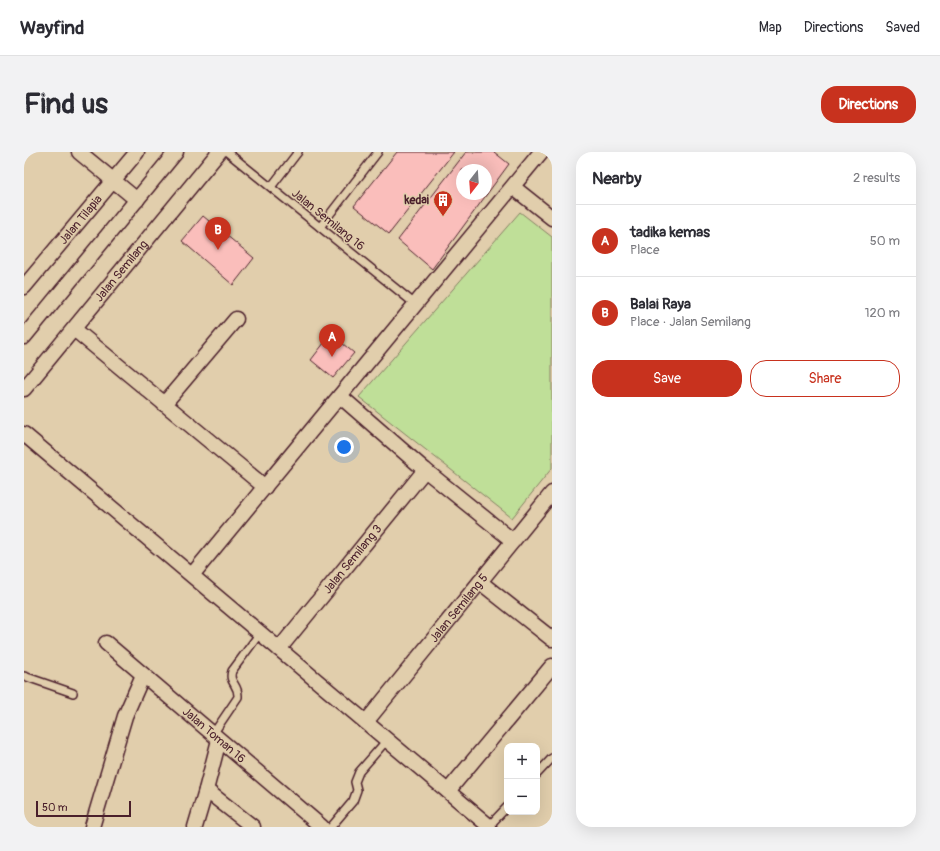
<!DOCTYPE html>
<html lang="en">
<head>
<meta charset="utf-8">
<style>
  body { margin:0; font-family:Pangolin,sans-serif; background:#f2f2f3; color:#2b2b33 }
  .controls { position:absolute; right:12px; bottom:12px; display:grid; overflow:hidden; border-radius:8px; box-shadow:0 4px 16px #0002 }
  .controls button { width:36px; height:36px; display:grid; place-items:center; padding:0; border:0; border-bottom:1px solid #e1e1e2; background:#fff; color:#2b2b33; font:20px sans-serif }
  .compass { position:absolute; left:432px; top:12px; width:36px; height:36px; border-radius:50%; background:#fff; box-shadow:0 4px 16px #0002; rotate:197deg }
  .scale { position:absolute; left:12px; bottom:10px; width:95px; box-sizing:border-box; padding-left:4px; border:2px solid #4a1f2b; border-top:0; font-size:11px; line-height:14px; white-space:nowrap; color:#4a1f2b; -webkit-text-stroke:3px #e1ceac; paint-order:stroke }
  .you { position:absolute; left:320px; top:295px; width:14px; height:14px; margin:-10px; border:3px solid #fff; border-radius:50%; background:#1a73e8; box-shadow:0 0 0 6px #1a73e833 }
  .badge { display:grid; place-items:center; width:26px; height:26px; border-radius:50%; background:#c8321e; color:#fff; font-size:13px; font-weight:700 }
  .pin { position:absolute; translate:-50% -33px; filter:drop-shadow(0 1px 2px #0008) }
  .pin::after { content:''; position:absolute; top:21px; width:14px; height:12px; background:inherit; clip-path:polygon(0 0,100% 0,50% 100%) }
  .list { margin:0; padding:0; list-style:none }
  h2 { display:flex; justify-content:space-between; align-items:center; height:52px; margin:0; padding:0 16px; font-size:17px }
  h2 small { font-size:13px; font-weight:400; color:#7c7c81 }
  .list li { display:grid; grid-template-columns:26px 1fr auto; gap:12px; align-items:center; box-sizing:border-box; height:72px; padding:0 16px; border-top:1px solid #e1e1e2 }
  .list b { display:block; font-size:15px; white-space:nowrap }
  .list p { margin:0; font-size:13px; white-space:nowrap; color:#7c7c81 }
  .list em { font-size:13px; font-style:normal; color:#7c7c81 }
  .actions { display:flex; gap:8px; padding:12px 16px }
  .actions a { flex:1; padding:9px 0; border:1px solid #c8321e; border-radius:16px; text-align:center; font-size:14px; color:#c8321e }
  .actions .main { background:#c8321e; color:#fff }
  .map { position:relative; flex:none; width:528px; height:675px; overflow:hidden; border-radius:16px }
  header { display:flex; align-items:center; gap:24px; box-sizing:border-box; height:56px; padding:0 20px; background:#fff; border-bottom:1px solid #e1e1e2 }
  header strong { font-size:19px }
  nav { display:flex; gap:22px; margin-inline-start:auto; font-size:14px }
  .intro { display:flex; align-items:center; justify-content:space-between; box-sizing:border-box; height:96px; padding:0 24px }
  h1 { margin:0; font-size:28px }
  .button { padding:10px 18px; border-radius:16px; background:#c8321e; color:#fff; font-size:14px; font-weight:700 }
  main { display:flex; gap:24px; padding:0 24px }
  aside { flex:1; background:#fff; border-radius:16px; box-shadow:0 4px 16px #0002 }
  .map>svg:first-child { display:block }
</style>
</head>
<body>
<header>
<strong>Wayfind</strong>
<nav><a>Map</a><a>Directions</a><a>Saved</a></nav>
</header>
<div class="intro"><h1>Find us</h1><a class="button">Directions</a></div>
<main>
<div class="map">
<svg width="528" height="675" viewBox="0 0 528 675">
  <rect width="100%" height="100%" fill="#e1ceac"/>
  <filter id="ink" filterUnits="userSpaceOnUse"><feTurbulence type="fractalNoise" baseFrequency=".025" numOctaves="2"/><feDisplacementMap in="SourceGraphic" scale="8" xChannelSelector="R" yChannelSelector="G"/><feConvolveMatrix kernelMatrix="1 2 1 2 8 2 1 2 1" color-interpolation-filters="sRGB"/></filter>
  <g filter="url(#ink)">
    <polygon fill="#bfdf98" stroke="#847f62" points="496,60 528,85 528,316 488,366 335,245"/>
    <g fill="#fabebb" stroke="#4a1f2b" fill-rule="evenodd">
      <polygon points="373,0 430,0 365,82 330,54"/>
      <path d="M442,0H470L485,12L408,117L374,88ZM438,18H462V42H438Z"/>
      <polygon points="179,64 230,106 209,133 158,89"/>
      <polygon points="307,182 330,201 309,226 287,208"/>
    </g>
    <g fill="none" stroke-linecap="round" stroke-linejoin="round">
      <defs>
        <g id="lane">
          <polyline points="203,0 391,152"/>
          <polyline points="247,35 274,0"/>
          <polyline points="296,75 354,0"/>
          <polyline points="0,524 49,541"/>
          <path d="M189,582L214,545C215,532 204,531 208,519L236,481"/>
          <polyline points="513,622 528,606"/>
          <polyline points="307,675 329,649 333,638 331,630 335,620 363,588"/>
          <polyline points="464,675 483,655"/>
        </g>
        <g id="street">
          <polyline points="55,0 113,48"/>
          <polyline points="489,35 528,66"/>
          <path id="s1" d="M0,135L113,0"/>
          <polyline points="50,177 241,335"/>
          <polyline points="0,185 152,0"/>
          <path id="s2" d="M0,237L195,0"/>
          <polyline points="316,244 401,318 489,389"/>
          <polyline points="140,252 212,167"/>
          <polyline points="0,282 465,674"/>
          <polyline points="168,423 517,0"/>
          <polyline points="456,430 528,487"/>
          <path id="s3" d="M82,491L298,675"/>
          <path id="s4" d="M255,497L401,318"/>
          <path id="s5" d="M342,570L528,341"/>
          <polyline points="182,638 229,675"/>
          <polyline points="424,639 528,514"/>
          <polyline points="68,675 101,564 119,523"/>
          <polyline points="171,675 182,638 195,588"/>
        </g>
      </defs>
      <use href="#lane" stroke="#4a1f2b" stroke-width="10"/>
      <use href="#street" stroke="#4a1f2b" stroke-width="17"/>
      <use href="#lane" stroke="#e1ceac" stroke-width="7"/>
      <use href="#street" stroke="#e1ceac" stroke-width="14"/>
    </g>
  </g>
  <defs>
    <symbol id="building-pin" viewBox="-11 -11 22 30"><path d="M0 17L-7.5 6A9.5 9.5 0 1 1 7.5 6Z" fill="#c8321e" stroke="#e1ceac"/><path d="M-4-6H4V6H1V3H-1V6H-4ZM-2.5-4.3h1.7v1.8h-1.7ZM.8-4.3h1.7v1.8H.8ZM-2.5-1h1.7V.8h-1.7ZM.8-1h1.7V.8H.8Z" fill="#fff"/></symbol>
  </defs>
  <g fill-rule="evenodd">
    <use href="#building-pin" x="408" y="37" width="22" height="30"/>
  </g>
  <g text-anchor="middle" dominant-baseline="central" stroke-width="3" stroke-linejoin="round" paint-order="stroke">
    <g font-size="12" font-weight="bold" fill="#4a1f2b" stroke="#e1ceac" text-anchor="end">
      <text x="405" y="48">kedai</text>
    </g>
    <g font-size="12" fill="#4a1f2b" stroke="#e1ceac">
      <text stroke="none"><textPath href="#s1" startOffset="88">Jalan Tilapia</textPath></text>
      <text transform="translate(304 68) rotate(39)">Jalan Semilang 16</text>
      <text stroke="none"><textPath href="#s2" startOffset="153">Jalan Semilang</textPath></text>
      <text stroke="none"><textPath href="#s4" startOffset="116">Jalan Semilang 3</textPath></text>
      <text stroke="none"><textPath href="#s5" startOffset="147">Jalan Semilang 5</textPath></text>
      <text stroke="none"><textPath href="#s3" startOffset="142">Jalan Toman 16</textPath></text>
    </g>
  </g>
</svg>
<div class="controls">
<button>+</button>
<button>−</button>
</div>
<svg class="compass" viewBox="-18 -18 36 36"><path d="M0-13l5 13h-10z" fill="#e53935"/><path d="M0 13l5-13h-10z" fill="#7c7c81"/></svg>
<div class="scale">50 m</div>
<div class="you"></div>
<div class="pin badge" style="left:308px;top:205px">A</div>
<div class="pin badge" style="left:194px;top:98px">B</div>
</div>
<aside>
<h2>Nearby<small>2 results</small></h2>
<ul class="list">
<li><span class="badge">A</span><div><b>tadika kemas</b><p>Place</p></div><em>50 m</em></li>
<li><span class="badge">B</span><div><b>Balai Raya</b><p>Place · Jalan Semilang</p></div><em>120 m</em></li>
</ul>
<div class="actions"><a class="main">Save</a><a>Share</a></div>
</aside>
</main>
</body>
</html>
